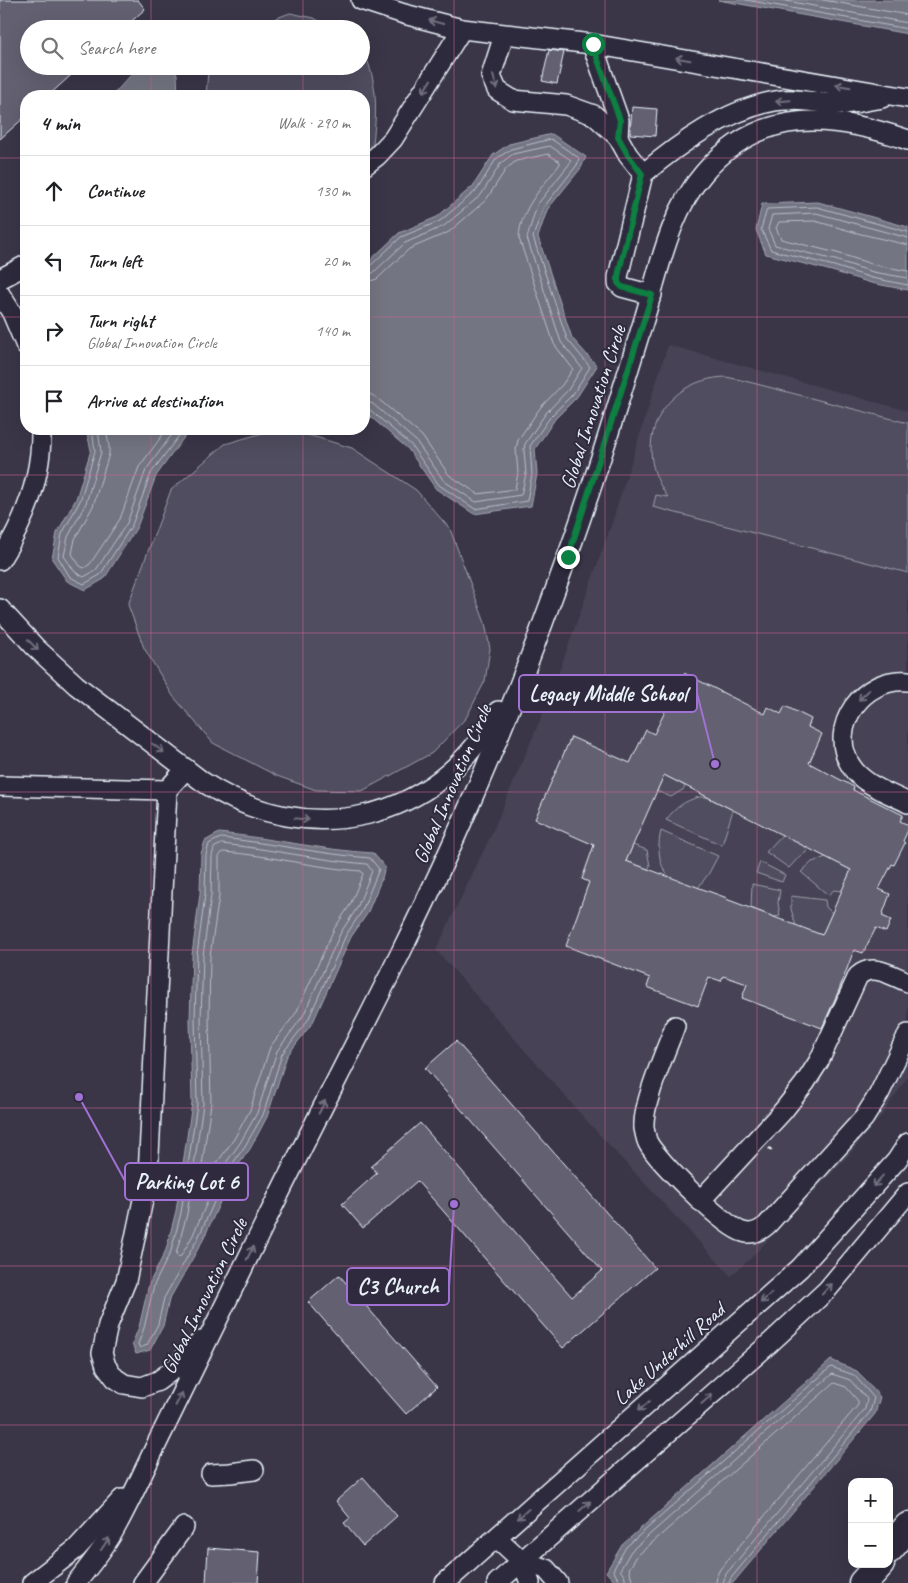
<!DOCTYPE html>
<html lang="en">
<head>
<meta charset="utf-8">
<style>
  body { margin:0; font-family:Caveat,sans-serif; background:#f2f2f2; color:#202124 }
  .controls { position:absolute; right:15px; bottom:15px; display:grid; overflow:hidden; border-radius:10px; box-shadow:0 5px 20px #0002 }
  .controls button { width:45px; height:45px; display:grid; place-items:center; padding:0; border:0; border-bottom:1px solid #e0e0e0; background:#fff; color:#202124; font:25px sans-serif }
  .stop { position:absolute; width:15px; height:15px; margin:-11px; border:4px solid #0b8043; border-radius:50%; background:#fff }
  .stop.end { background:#0b8043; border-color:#fff; box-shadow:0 1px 5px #0008 }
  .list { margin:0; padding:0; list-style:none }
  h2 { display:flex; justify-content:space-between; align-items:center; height:65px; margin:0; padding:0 20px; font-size:21px }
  h2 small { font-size:16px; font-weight:400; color:#757577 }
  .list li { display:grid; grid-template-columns:32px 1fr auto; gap:15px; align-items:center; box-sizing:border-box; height:70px; padding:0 20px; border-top:1px solid #e0e0e0 }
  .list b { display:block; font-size:19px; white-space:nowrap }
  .list p { margin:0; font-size:16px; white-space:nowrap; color:#757577 }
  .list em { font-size:16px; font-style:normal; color:#757577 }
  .icon { flex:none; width:28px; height:28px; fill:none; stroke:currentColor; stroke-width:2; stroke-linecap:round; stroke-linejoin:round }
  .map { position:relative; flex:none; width:908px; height:1583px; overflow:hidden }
  .search { position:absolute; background:#fff; box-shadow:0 5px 20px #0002; left:20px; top:20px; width:350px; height:55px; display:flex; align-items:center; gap:12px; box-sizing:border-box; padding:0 18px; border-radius:28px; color:#757577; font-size:19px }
  .panel { position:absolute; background:#fff; box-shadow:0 5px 20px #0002; left:20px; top:90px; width:350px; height:345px; border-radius:20px }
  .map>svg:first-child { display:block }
</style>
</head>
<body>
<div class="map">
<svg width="908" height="1583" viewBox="0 0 908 1583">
  <rect width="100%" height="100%" fill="#3a3648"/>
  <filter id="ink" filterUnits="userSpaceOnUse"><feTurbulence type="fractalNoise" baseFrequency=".02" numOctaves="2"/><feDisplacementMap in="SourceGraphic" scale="10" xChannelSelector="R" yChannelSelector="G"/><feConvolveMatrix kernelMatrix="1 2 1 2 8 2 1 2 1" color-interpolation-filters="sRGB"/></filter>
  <g filter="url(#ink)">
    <polygon fill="#464354" points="668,345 908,411 908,1076 882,1115 848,1156 751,1258 731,1276 595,1130 436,950 491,835 551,694 612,523"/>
    <g fill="#504e5f" stroke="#9ca0ac">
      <polygon points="290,13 314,18 333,29 247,29"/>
      <path d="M361,46C374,71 377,96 375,123C374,133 374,141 371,150L364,153V96H206L208,71L210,66H361Z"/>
      <path d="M726,377L741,380L908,423V573L653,507L656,495L668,497C629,446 661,379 726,377Z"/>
      <polygon points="266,432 305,434 352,448 416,490 450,529 485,623 490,649 485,681 466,718 432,753 362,791 316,790 277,776 213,743 173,696 144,648 128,605 171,490 225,444"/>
      <polygon points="664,775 685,786 684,789 671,797 657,791"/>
      <path d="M699,797H707L733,810L722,845L666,820C675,808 684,801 699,797Z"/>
      <path d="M661,831L718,856L709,873L698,888C690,885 679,883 672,879C658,869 657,846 661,831Z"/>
      <polygon points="782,835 806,847 808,851 799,857 789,868 766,852"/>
      <polygon points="633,845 647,850 650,866 648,869 626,861"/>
      <polygon points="826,857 851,870 842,891 834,890 828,895 801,872 812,862"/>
      <polygon points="760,862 785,875 782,882 756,873"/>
      <polygon points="752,884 780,890 778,903 780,916 774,917 751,908"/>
      <polygon points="791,896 825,900 826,907 832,913 822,935 796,926 791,909"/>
    </g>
    <g fill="#737482" stroke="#a2a6b1">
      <polygon points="718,0 908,0 908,34"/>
      <polygon points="139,66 171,66 177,74 178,96 112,96"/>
      <polygon points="552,134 586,157 581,168 547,210 538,237 572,338 597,366 577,397 555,419 535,449 537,474 531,506 474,514 436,489 408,449 364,411 364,266 399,233 437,217 473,186 493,155 509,144"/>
      <polygon points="818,202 908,227 908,290 871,283 832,271 766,254 756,230 762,204"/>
      <polygon points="86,429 190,429 156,476 137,527 104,579 85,590 67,581 52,559 57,533 76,499 91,450"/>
      <path d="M219,833C271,838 321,850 373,853L385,867L382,878L367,914L351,937L313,1022L287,1056L267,1117L250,1149L226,1182L220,1202L203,1240L169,1300L163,1326L150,1350L136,1354L132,1344L139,1327L149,1284L166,1250L176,1211L192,1103L190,1020L192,955L200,894L201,854L205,841Z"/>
      <polygon points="831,1360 857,1371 880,1397 875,1414 733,1583 616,1583 606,1572 622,1545"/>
    </g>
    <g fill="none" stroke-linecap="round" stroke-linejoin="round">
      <g stroke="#b9bfc9" stroke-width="1">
        <polyline points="746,0 908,29"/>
        <polyline points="781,0 908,23"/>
        <polyline points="823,0 908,15"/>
        <polyline points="908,232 817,207 767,209 761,229 771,250 834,266 872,278 908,285"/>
        <polyline points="908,238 816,213 772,215 768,229 775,245 835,260 873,272 908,278"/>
        <polyline points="908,245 861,234 815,221 779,222 776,228 781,239 837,253 875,265 908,271"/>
        <polyline points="364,269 369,267 401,237 440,221 477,190 496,159 511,149 551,139 579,158 577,165 543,208 533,237 567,339 590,367 573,394 551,416 530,446 532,474 527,501 475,509 439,485 411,445 369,409 364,408"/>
        <polyline points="364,275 373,273 405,243 444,226 481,195 501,163 513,154 550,146 571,160 570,163 537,205 527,238 561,342 582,368 568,390 546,413 525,444 524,450 526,474 521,495 476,502 444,481 416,441 373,404 364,401"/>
        <path d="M364,283L377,279L409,249L449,232L486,200L506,169L516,161L548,154L560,162V164C543,186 520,209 519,238L554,344L573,369L562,385L540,408L518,440L516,450L518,473L515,489L478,494L449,475L422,436L377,398L370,394H364"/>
        <polyline points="92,429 95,451 80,501 62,534 58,557 70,577 84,584 100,575 132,525 151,473 184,429"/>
        <polyline points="98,429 101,452 86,503 68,537 64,556 75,572 84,577 96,570 127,523 146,470 176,429"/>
        <polyline points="106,429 109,446 109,454 93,506 75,539 72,554 80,566 84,568 90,564 120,519 139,467 167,429"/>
        <path d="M221,838C271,843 320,854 370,858L379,869L362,911L346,935L308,1020L282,1054L263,1115L245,1146L221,1180L215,1200L198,1238L164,1298L158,1324L147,1345L140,1348L138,1344L144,1328L154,1285L171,1251L181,1213L197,1104L195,1019L197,955L205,895L206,855L209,844Z"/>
        <path d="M222,844C271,849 318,860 367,864L372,871L357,908L341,932L303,1016L277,1051L257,1113L240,1143L216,1177L209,1198L193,1235L181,1256L178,1257L176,1254L187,1214L203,1104L201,1019L203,956L211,895L212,856L214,848Z"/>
        <path d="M223,852C270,855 315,868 361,871L363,874L350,905L334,929L296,1013L270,1047L250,1110L234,1139L209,1174L202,1194L200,1196L198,1193L211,1103L209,1019L210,956L219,896V857Z"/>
        <polyline points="619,1583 618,1579 613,1570 626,1547 831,1367 854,1375 874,1398 870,1412 731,1578 729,1583"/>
        <polyline points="625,1583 625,1577 620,1570 631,1551 832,1374 850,1380 867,1399 865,1409 726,1574 723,1583"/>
        <polyline points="633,1583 629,1569 637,1556 834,1383 846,1387 858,1401 858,1405 720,1569 717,1575 716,1583"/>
      </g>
    </g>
    <g fill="#636171" stroke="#e8f1f8" fill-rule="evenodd">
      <polygon points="0,0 138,0 145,9 123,29 29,29 29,66 81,66 48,96 26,96 26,116 0,139"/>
      <polygon points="549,50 564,52 557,84 542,81"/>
      <polygon points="632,107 657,109 655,136 630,134"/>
      <path d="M684,673L765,714L768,707L781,714L785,706L811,719L808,727L822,734L809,763L854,787L853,790L903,815L900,821L908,825V830L903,841L905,843L894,865L892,864L879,889L890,894L882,916L891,920L886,932L876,928L863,953L854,950L839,990L822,1028L742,998L747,984L723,976L721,981L709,977L698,1006L647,987L650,978L566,946L589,882L582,879L594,845L535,819L571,737L630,763L646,730L654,734ZM664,775L851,870L822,935L726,899L727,898L626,861Z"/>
      <polygon points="456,1041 655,1268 563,1348 417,1181 363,1228 342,1204 377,1173 371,1166 420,1123 572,1297 602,1271 425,1068"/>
      <polygon points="339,1275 437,1387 406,1414 308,1302"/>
      <polygon points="363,1477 397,1516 363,1546 344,1523 350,1518 336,1501"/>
      <polygon points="208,1548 260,1552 258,1583 206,1583"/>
    </g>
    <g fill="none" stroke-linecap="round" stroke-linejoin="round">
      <defs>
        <g id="minor">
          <polyline points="361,0 404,14 462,29 592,44 908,98"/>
          <polyline points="504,35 491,76 497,90 513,100 566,105 594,115 618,137 619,120 592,44"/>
          <polyline points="618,137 628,155 643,174 618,277 618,283 622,287 652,295"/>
          <polyline points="364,166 377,156 393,139 462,29"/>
          <path d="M643,174C680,143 726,110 775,101C797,97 818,104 840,104C854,104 868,100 882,98"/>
          <polyline points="0,279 26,265"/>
          <polyline points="0,294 12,313 26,346"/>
          <path d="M0,560C25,521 42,476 41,429"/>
          <path d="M0,609L35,647L76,685L203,782C308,851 437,823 498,711"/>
          <path d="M908,681C864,676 826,727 851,766C863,785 889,793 908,803"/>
          <polyline points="186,769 167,790 148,1176 126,1281 108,1325 102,1353 106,1366 115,1378 124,1384 142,1387 158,1381 174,1369 201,1341"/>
          <polyline points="0,786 167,790"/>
          <path d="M675,1026C666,1051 642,1104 644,1128C645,1133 646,1139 648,1143C657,1160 725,1228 743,1232C752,1235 760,1231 767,1225L864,1118L879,1094L908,1034"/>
          <path d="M700,1201L783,1111L805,1083L819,1061L858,976C873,962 892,976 908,982"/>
          <polyline points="211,1474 230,1473 254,1470"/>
          <polyline points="497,1538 522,1561 546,1569 558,1583"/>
          <polyline points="522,1561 530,1583"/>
          <polyline points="32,1583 76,1549 122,1499"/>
          <path d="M76,1583C91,1564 106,1546 117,1525C134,1494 148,1461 164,1429C197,1363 229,1296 262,1229C328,1093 401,960 462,822C497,743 529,663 558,582C589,499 615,414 641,329C658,277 667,215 704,173C761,106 833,114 908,140"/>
          <polyline points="143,1583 184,1527"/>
          <polyline points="445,1583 800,1268 897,1160 908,1143"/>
          <polyline points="497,1583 770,1343 827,1290 908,1193"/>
        </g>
        <g id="highway">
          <polyline points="889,1549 908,1527"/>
          <polyline points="863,1583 880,1564"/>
        </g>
      </defs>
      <use href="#minor" stroke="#e8f1f8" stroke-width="22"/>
      <use href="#highway" stroke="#e8f1f8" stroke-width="31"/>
      <polyline stroke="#e8f1f8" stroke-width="2.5" stroke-dasharray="4 4" stroke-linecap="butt" points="769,1148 774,1153"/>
      <use href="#minor" stroke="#2f2a3d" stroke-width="19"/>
      <use href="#highway" stroke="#2f2a3d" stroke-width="28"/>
    </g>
    <defs><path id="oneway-shaft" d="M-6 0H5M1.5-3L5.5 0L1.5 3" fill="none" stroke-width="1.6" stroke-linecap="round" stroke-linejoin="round" transform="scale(1.25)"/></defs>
    <g stroke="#70707e">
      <use href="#oneway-shaft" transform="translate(436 22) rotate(-165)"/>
      <use href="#oneway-shaft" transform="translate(683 59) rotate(-171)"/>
      <use href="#oneway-shaft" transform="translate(495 82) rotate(74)"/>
      <use href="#oneway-shaft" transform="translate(427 86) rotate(122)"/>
      <use href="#oneway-shaft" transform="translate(843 86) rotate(-171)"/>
      <use href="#oneway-shaft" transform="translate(783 101) rotate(175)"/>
      <use href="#oneway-shaft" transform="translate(33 645) rotate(46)"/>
      <use href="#oneway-shaft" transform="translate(864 695) rotate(135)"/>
      <use href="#oneway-shaft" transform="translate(158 748) rotate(37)"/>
      <use href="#oneway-shaft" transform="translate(302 819) rotate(6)"/>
      <use href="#oneway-shaft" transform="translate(322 1107) rotate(-63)"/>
      <use href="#oneway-shaft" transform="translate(878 1181) rotate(132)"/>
      <use href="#oneway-shaft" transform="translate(250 1253) rotate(-64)"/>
      <use href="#oneway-shaft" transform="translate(827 1289) rotate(-47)"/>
      <use href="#oneway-shaft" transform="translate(766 1298) rotate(138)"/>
      <use href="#oneway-shaft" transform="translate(179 1399) rotate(-63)"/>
      <use href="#oneway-shaft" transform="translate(707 1399) rotate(-41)"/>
      <use href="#oneway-shaft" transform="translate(644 1406) rotate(138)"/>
      <use href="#oneway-shaft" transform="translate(585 1506) rotate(-41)"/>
      <use href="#oneway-shaft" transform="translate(523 1514) rotate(138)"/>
      <use href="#oneway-shaft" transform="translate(105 1544) rotate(-56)"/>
    </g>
  </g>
  <g fill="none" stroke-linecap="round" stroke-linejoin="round" filter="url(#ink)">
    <polyline stroke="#0b8043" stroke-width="6" points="568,557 652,295 622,287 618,283 618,276 642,174 628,155 618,137 620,120 592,44 593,44"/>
  </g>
  <path fill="none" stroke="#cf6492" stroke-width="1" stroke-opacity="0.55" d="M151,0V29M303,0V29M454,0V1583M605,0V1583M757,0V1583M151,66V96M303,66V96M0,158H26M364,158H908M0,317H26M364,317H908M151,429V1583M303,429V1583M0,475H908M0,633H908M0,792H908M0,950H908M0,1108H908M0,1266H908M0,1425H908"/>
  <g text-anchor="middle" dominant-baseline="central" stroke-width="4" stroke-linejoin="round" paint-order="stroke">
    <g font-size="21" fill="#e8f1f8" stroke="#2f2a3d">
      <text transform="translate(593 407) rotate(-72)">Global Innovation Circle</text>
      <text transform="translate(452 784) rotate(-67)">Global Innovation Circle</text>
      <text transform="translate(204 1296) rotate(-64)">Global Innovation Circle</text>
      <text transform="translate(669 1354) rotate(-42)">Lake Underhill Road</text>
    </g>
  </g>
  <path fill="none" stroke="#a171d3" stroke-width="2" d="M715 764L697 693M79 1097L125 1181M454 1204L449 1287"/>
  <g fill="#a171d3" stroke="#2f2a3d" stroke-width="2">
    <circle cx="715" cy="764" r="5"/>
    <circle cx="79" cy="1097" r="5"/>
    <circle cx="454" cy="1204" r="5"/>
  </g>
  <g fill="#2f2a3d" stroke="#a171d3" stroke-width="2">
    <rect x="519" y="675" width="178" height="37" rx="5"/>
    <rect x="125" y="1163" width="123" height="37" rx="5"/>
    <rect x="347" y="1268" width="102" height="37" rx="5"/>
  </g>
  <g font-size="22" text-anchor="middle" font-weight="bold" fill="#e8f1f8">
    <text x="608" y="701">Legacy Middle School</text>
    <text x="187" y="1189">Parking Lot 6</text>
    <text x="398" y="1294">C3 Church</text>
  </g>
</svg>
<div class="controls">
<button>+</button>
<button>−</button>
</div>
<div class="stop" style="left:593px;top:44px"></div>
<div class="stop end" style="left:568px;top:557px"></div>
<div class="search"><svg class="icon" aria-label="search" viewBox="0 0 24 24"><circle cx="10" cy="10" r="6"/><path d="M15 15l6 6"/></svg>Search here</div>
<section class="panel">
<h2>4 min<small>Walk · 290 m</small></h2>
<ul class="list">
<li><svg class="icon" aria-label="ahead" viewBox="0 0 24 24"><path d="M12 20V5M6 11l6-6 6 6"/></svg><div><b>Continue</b></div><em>130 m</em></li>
<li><svg class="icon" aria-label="left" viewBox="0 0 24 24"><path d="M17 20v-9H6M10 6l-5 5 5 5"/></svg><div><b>Turn left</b></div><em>20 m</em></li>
<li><svg class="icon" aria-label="right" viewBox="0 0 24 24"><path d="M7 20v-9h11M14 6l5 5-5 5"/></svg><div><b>Turn right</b><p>Global Innovation Circle</p></div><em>140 m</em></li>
<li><svg class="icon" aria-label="arrive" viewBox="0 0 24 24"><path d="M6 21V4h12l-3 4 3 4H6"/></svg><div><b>Arrive at destination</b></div></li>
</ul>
</section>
</div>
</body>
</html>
